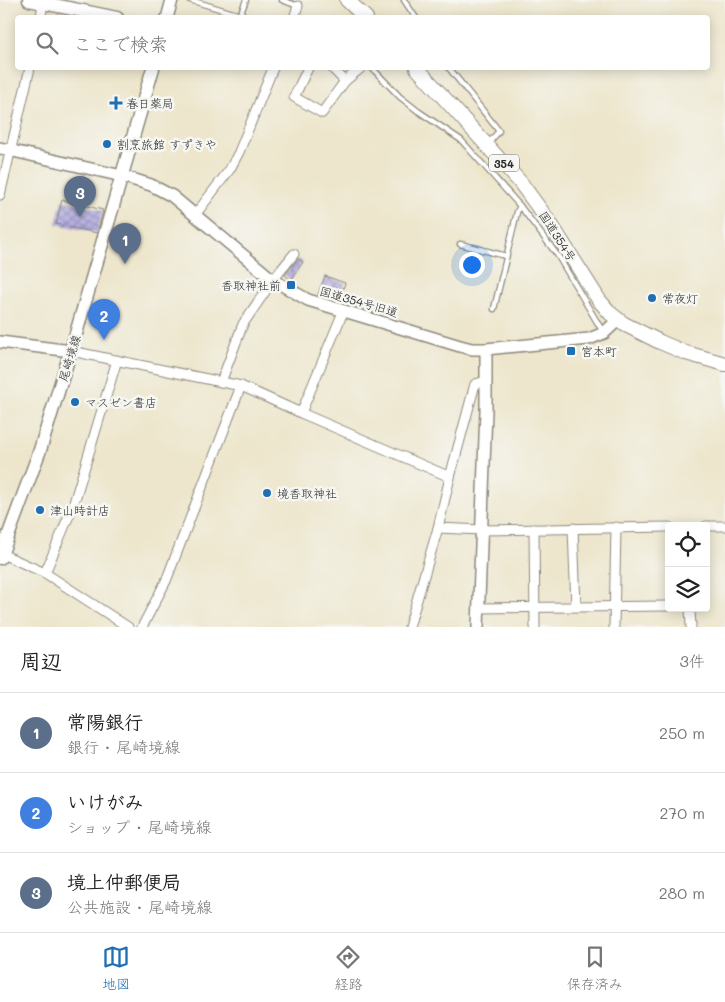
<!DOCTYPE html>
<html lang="ja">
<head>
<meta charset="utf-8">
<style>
  body { margin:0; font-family:Mali,"Klee One",sans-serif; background:#f6f6f6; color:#222 }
  .controls { position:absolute; right:15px; bottom:15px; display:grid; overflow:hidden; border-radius:5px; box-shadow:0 2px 12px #0003 }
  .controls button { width:45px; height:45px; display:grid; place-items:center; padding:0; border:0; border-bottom:1px solid #e0e0e0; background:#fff; color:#222; font:25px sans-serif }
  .you { position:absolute; left:471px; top:264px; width:18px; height:18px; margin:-12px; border:4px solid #fff; border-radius:50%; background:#1a73e8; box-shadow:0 0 0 8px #1a73e833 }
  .badge { display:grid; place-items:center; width:32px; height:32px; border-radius:50%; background:#1f6fb2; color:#fff; font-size:16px; font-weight:700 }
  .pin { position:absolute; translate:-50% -41px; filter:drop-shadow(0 1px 2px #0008) }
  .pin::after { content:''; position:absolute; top:26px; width:18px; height:15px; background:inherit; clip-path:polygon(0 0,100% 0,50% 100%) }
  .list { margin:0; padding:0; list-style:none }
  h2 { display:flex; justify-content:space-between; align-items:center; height:65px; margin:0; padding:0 20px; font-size:21px }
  h2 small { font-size:16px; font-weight:400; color:#767676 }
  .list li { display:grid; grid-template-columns:32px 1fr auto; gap:15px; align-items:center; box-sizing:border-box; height:80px; padding:0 20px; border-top:1px solid #e0e0e0 }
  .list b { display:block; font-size:19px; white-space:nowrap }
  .list p { margin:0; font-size:16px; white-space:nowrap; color:#767676 }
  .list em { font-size:16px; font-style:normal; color:#767676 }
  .icon { flex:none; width:28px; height:28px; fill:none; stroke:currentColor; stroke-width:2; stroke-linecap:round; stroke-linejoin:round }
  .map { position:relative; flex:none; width:725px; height:627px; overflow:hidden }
  .search { position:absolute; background:#fff; box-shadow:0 2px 12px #0003; left:15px; right:15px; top:15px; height:55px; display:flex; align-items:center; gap:12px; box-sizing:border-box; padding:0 18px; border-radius:5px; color:#767676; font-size:19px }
  .sheet { height:305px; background:#fff }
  nav { display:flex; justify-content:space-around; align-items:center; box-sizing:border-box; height:70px; border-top:1px solid #e0e0e0; background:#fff; font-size:14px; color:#767676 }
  nav a { display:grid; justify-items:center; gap:2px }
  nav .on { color:#1f6fb2 }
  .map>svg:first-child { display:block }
</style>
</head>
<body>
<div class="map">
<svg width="725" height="627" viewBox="0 0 725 627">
  <defs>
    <pattern id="building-cross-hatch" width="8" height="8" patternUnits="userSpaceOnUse" patternTransform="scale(1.25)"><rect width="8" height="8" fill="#b4aee0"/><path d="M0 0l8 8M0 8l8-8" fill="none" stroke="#938eb6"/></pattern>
  </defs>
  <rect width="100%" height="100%" fill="#f6f6f2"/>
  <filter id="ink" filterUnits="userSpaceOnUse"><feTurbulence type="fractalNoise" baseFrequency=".02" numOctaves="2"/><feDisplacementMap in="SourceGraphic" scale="10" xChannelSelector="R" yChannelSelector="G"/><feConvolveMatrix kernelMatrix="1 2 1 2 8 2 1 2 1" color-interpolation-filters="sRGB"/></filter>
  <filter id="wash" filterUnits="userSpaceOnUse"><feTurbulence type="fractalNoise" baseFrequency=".0096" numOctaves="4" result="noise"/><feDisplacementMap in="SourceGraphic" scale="20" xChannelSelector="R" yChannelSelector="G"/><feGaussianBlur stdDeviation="1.12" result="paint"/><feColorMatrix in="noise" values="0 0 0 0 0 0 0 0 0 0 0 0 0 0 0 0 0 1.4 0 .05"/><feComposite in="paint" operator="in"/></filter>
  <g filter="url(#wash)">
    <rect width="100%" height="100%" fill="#ede6cc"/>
    <g id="blocks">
      <g fill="url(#building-cross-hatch)">
        <polygon points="62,200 103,210 97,233 56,224"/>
        <polygon points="298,259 303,262 291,280 285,275"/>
        <polygon points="325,276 345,283 339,301 318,295"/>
      </g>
    </g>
  </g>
  <g filter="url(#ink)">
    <use href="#blocks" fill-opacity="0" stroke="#8c887c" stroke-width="1"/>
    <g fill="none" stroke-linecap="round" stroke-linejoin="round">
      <defs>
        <g id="service">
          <polyline points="190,0 240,15 246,0"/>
          <polyline points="282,0 298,6"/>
          <polyline points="404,0 416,18"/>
          <polyline points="372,68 400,97 418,111 461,140 520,206 558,256 603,332"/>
          <polyline points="449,68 499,131 488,144"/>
          <polyline points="460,244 506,256"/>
          <polyline points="494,309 517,212 520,206"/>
        </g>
        <g id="minor">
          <polyline points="41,18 43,0"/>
          <polyline points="294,18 298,6"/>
          <polyline points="308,68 294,97 322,113 345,81 361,68"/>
          <polyline points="332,68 345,81"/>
          <polyline points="0,195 30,68"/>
          <polyline points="195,215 230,169 239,152 273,68"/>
          <polyline points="71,351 241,386 301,413 343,312"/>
          <polyline points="221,382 243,324 273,280 294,254"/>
          <polyline points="301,413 450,477"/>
          <polyline points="706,526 725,526"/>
          <polyline points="438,528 450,477 475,384 486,381"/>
          <polyline points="573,528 576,607"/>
          <polyline points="534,529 535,627"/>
          <polyline points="2,554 45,573 128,627"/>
          <polyline points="45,573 73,506 117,360"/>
          <polyline points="479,608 669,606"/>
          <polyline points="690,608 691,627"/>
          <polyline points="142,627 166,581 241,386"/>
          <polyline points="409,627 438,528 482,530 669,527"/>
          <polyline points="614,627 616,527"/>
        </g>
        <g id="tertiary">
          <polyline points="167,18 172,0"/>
          <polyline points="0,148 122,176 151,185 172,196 273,280 308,300 460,346 472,349 486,349 589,339 604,333 618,320"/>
          <polyline points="0,342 71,351"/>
          <polyline points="478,627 486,410 486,349"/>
        </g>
        <g id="secondary">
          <polyline points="29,0 117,18"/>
          <polyline points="0,558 40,450 75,337 153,68"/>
        </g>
        <g id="trunk">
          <polyline points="347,0 366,18"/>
          <polyline points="417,68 520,182 550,223 599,300 611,314 624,324 660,342 686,353 725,364"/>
        </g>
      </defs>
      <use href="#service" stroke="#8c887c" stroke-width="7"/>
      <use href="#minor" stroke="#8c887c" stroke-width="11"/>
      <use href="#tertiary" stroke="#8c887c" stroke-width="14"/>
      <use href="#secondary" stroke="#8c887c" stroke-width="15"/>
      <use href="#trunk" stroke="#8c887c" stroke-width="16"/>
      <use href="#service" stroke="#fff" stroke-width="4.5"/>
      <use href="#minor" stroke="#fff" stroke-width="9"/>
      <use href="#tertiary" stroke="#fff" stroke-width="11"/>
      <use href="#secondary" stroke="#fff" stroke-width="12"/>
      <use href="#trunk" stroke="#fff" stroke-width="14"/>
    </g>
  </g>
  <g fill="#1f6fb2" stroke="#f6f6f2" stroke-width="2">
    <path d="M113.5 95.5h5v5h5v5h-5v5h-5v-5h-5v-5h5z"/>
    <circle cx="107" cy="144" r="5"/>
    <rect x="286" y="280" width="10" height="10" rx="2.5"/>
    <circle cx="652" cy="298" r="5"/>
    <rect x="566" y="346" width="10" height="10" rx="2.5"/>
    <circle cx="75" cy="402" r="5"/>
    <circle cx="267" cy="493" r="5"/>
    <circle cx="40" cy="510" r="5"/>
  </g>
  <g text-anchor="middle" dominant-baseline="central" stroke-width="5" stroke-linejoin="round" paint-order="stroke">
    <rect fill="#f6f6f2" stroke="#686867" stroke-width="1" x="489" y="154.5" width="30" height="17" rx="4"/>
    <g font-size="11" font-weight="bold" fill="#2b2b2b">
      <text x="504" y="163">354</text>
    </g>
    <g font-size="12" fill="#2b2b2b" stroke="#f6f6f2" text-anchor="start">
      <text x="126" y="103">春日薬局</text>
      <text x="117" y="144">割烹旅館 すずきや</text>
      <text x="281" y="285" text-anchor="end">香取神社前</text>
      <text x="662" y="298">常夜灯</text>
      <text x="581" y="351">宮本町</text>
      <text x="85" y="402">マスゼン書店</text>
      <text x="277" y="493">境香取神社</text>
      <text x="50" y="510">津山時計店</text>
    </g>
    <g font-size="12" fill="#2b2b2b" stroke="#f6f6f2">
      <text transform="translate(558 236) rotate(57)">国道354号</text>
      <text transform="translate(359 301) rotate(16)">国道354号旧道</text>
      <text transform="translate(69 358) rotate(-73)">尾崎境線</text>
    </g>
  </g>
</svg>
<div class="controls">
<button><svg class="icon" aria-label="locate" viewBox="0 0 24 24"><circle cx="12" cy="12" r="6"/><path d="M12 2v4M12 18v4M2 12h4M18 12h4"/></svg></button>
<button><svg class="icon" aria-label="layers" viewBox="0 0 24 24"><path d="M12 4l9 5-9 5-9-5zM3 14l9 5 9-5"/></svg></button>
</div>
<div class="you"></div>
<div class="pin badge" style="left:125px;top:264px;background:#5c6f8a">1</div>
<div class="pin badge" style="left:104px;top:340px;background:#3f7fe0">2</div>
<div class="pin badge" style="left:80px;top:217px;background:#5c6f8a">3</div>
<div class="search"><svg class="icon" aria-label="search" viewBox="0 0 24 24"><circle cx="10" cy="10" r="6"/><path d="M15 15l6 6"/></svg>ここで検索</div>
</div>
<section class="sheet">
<h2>周辺<small>3件</small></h2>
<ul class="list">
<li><span class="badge" style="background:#5c6f8a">1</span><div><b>常陽銀行</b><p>銀行 · 尾崎境線</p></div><em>250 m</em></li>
<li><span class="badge" style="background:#3f7fe0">2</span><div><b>いけがみ</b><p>ショップ · 尾崎境線</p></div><em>270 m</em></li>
<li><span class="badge" style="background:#5c6f8a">3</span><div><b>境上仲郵便局</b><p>公共施設 · 尾崎境線</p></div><em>280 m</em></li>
</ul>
</section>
<nav>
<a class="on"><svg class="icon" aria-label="map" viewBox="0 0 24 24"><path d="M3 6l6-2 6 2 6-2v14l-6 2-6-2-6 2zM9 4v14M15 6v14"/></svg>地図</a>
<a><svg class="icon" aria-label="directions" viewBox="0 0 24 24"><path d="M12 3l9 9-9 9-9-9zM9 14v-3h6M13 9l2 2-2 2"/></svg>経路</a>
<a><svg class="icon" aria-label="saved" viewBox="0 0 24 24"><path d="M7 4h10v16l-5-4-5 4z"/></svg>保存済み</a>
</nav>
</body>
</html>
